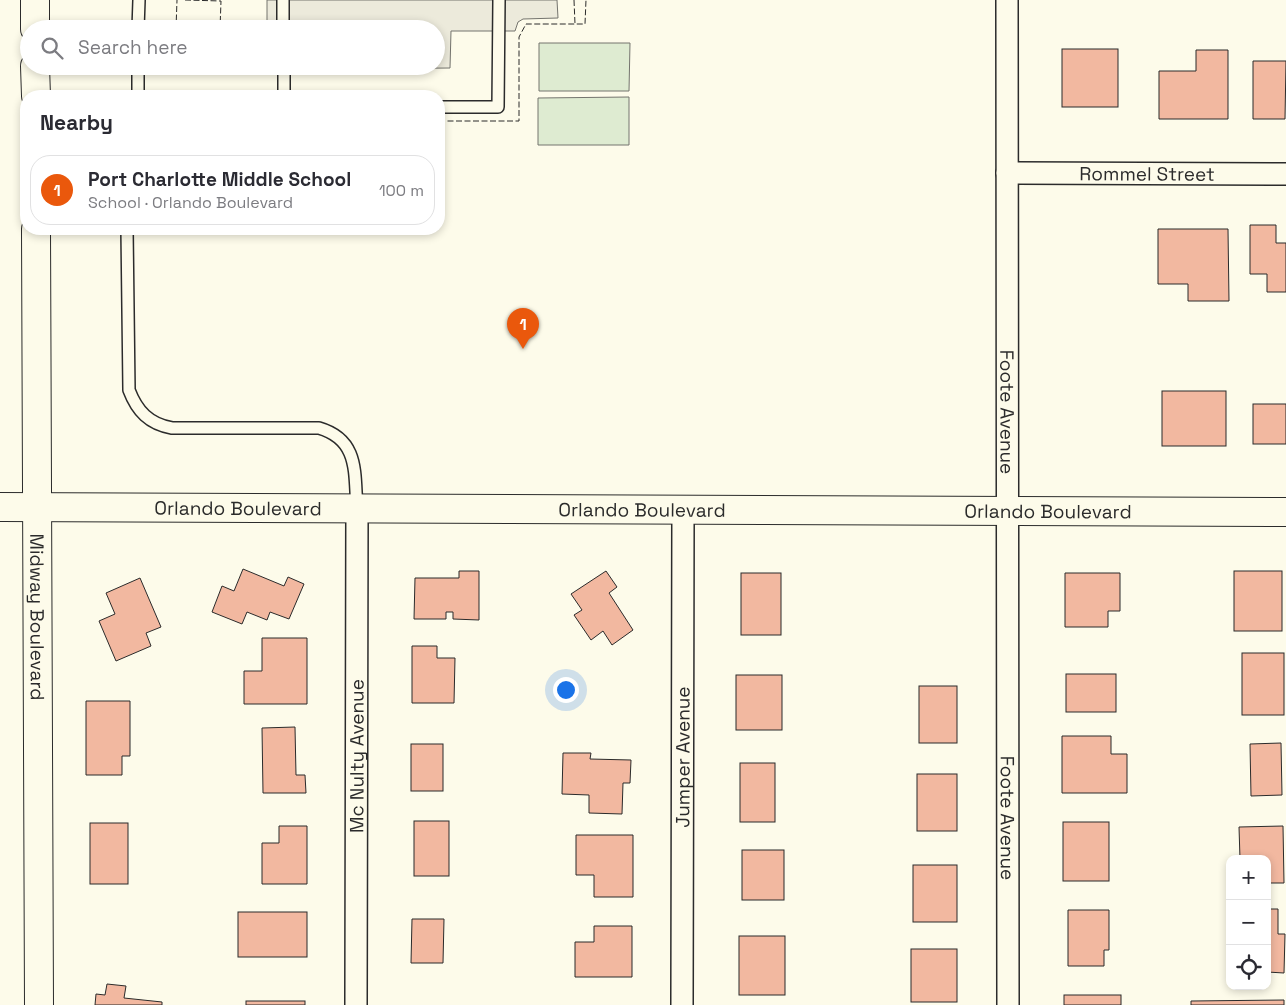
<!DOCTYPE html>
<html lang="en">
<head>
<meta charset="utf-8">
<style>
  body { margin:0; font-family:"Space Grotesk",sans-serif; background:#f2f2f3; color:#2b2b33 }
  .controls { position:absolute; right:15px; bottom:15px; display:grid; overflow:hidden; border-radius:10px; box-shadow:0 2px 8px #0003 }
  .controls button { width:45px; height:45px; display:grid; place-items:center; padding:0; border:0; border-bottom:1px solid #e1e1e2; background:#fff; color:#2b2b33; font:25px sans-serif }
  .you { position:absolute; left:565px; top:689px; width:18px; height:18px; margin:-12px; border:4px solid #fff; border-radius:50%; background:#1a73e8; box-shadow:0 0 0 8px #1a73e833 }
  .badge { display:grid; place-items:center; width:32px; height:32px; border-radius:50%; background:#ea580c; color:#fff; font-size:16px; font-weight:700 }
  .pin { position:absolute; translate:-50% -41px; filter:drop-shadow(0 1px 2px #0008) }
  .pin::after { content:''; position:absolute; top:26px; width:18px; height:15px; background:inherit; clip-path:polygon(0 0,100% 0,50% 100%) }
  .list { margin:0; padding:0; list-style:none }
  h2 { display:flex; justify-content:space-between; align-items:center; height:65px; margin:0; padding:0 20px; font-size:21px }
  h2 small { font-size:16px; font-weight:400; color:#7c7c81 }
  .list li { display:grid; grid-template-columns:32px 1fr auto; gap:15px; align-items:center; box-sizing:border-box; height:70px; margin:0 10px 10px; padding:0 10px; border:1px solid #e1e1e2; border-radius:20px }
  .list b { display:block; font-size:19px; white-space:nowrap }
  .list p { margin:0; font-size:16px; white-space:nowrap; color:#7c7c81 }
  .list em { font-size:16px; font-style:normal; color:#7c7c81 }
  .icon { flex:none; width:28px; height:28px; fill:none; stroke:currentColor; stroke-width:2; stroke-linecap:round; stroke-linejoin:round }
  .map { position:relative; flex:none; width:1286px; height:1005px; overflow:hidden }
  .search { position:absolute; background:#fff; box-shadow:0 2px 8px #0003; left:20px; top:20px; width:425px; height:55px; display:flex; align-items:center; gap:12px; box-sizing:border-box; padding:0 18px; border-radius:28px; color:#7c7c81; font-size:19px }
  .panel { position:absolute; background:#fff; box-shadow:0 2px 8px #0003; left:20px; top:90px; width:425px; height:145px; border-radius:20px }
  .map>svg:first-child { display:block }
</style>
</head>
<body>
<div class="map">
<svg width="1286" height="1005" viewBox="0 0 1286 1005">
  <rect width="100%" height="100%" fill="#fdfbea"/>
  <g fill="#deebd1" stroke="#74746e">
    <polygon points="539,43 630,43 629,91 539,91"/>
    <polygon points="629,97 629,145 538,145 538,98"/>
  </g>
  <polygon fill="#eceadb" stroke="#74746e" points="267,0 557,0 558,18 523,19 518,22 515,31 451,31 450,68 325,69 325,66 436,66 436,29 267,29"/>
  <g fill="#f2b8a0" stroke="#2b2b2b">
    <rect x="1062" y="49" width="56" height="58"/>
    <polygon points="1196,50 1228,50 1228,119 1159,119 1159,71 1196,71"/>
    <polygon points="1253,61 1286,61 1285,119 1253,119"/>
    <polygon points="1250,225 1276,225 1276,243 1286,243 1286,292 1267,292 1267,274 1250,274"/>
    <polygon points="1158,229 1228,229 1229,301 1188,301 1188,284 1158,284"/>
    <rect x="1162" y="391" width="64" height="55"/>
    <rect x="1253" y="404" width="33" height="40"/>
    <polygon points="243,569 284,586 288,577 304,584 289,619 270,612 267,620 247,612 242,624 212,612 222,586 234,591"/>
    <polygon points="459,571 479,571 479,620 453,619 453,612 446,612 446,619 414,619 415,578 459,578"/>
    <polygon points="606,571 617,587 609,593 633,630 612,645 603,631 591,640 574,615 582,610 571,594"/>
    <rect x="1234" y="571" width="48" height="60"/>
    <rect x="741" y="573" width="40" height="62"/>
    <polygon points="1065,573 1120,573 1120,611 1108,611 1108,627 1065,627"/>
    <polygon points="140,578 161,627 146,633 151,646 116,661 99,621 115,614 106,593"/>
    <polygon points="262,638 307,638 307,704 244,704 244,671 262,671"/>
    <polygon points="412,646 437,646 437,658 455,658 454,703 412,703"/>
    <rect x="1242" y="653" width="42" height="62"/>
    <rect x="1066" y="674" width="50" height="38"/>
    <rect x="736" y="675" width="46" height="55"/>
    <rect x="919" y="686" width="38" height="57"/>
    <polygon points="86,701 130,701 130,756 122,756 122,775 86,775"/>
    <polygon points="295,727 296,775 305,775 306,793 263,793 262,728"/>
    <polygon points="1062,736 1111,736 1111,754 1127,754 1127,793 1062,793"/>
    <polygon points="1281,743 1282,795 1251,796 1250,744"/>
    <rect x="411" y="744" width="32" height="47"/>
    <polygon points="563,753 591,753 590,759 631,760 630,783 623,783 622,814 589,813 589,795 562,794"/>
    <rect x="740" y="763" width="35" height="59"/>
    <rect x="917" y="774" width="40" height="57"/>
    <rect x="414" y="821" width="35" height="55"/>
    <rect x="1063" y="822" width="46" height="59"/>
    <rect x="90" y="823" width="38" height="61"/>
    <polygon points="279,826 307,826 307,884 262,884 262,843 279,843"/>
    <polygon points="1283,826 1284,883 1267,883 1267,859 1240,859 1239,827"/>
    <polygon points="576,835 633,835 633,897 594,897 594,875 576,875"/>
    <rect x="742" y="850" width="42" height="50"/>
    <rect x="913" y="865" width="44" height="57"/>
    <polygon points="1267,909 1278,909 1278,934 1285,934 1284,973 1267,972"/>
    <polygon points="1068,910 1109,910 1109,950 1104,950 1104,966 1068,966"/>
    <rect x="238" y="912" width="69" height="45"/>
    <polygon points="412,919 444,919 443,963 411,963"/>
    <polygon points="594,926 632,926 632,977 575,977 575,942 594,942"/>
    <rect x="739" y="936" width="46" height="59"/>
    <rect x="911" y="949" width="46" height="53"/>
    <polygon points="107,984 126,986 124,998 162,1002 162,1005 95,1005 96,994 105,995"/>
    <rect x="1064" y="995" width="57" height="10"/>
    <polygon points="1284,1000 1284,1005 1191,1005 1191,1001"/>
    <rect x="246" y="1001" width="59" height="4"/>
  </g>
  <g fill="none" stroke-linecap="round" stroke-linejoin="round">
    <defs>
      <g id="lane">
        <polyline points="283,0 283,29"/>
        <polyline points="138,29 139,0"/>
        <polyline points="138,66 138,96"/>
        <polyline points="284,66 284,96"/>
        <polyline points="439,107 498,107 499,0"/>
        <path d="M127,229L129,390C137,411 149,424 172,428H319C360,440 354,474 357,508"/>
      </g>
      <g id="street">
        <path id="s1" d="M1007,0L1008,1005"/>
        <path id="s2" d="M1007,173L1286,174"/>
        <path id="s3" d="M356,1005L357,508"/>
        <path id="s4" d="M682,1005L683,510"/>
      </g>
      <g id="secondary">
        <polyline points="35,0 35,29"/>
        <polyline points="35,66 36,96"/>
        <path id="s5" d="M36,229L39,1005"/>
        <path id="s6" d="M0,507L1286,512"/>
      </g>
    </defs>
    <use href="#lane" stroke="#2b2b2b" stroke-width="14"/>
    <use href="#street" stroke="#2b2b2b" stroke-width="24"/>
    <use href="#secondary" stroke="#2b2b2b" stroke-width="30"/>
    <use href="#lane" stroke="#fdfbea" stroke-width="11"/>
    <use href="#street" stroke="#fdfbea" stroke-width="21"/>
    <use href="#secondary" stroke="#fdfbea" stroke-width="28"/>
    <g stroke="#2b2b2b" stroke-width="1" stroke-dasharray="6 2.5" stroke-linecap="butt">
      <polyline points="185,0 221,1 220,29"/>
      <polyline points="574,0 575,24"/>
      <polyline points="176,29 177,0"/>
      <polyline points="439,121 519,121 519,37 526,24 585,24 586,0"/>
    </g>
  </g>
  <g text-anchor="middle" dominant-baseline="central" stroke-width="4" stroke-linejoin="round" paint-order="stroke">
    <g font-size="19" fill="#2b2b2b" stroke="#fdfbea">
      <text stroke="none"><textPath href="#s2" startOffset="140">Rommel Street</textPath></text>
      <text stroke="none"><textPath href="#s1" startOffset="412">Foote Avenue</textPath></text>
      <text stroke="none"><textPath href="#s6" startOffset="238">Orlando Boulevard</textPath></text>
      <text stroke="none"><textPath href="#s6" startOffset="642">Orlando Boulevard</textPath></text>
      <text stroke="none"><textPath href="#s6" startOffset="1048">Orlando Boulevard</textPath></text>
      <text stroke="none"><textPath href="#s5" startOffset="388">Midway Boulevard</textPath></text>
      <text stroke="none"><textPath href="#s3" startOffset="249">Mc Nulty Avenue</textPath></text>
      <text stroke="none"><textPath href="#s4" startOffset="248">Jumper Avenue</textPath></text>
      <text stroke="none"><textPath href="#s1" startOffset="818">Foote Avenue</textPath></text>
    </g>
  </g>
</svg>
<div class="controls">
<button>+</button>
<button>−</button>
<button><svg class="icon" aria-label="locate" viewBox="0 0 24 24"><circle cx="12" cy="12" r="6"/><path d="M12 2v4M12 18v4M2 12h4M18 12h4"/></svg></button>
</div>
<div class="you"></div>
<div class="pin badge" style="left:523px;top:349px">1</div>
<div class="search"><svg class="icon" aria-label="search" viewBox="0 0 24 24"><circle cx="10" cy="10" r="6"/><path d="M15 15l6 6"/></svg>Search here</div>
<section class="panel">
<h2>Nearby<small></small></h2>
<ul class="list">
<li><span class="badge">1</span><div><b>Port Charlotte Middle School</b><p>School · Orlando Boulevard</p></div><em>100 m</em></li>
</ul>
</section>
</div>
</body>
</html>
